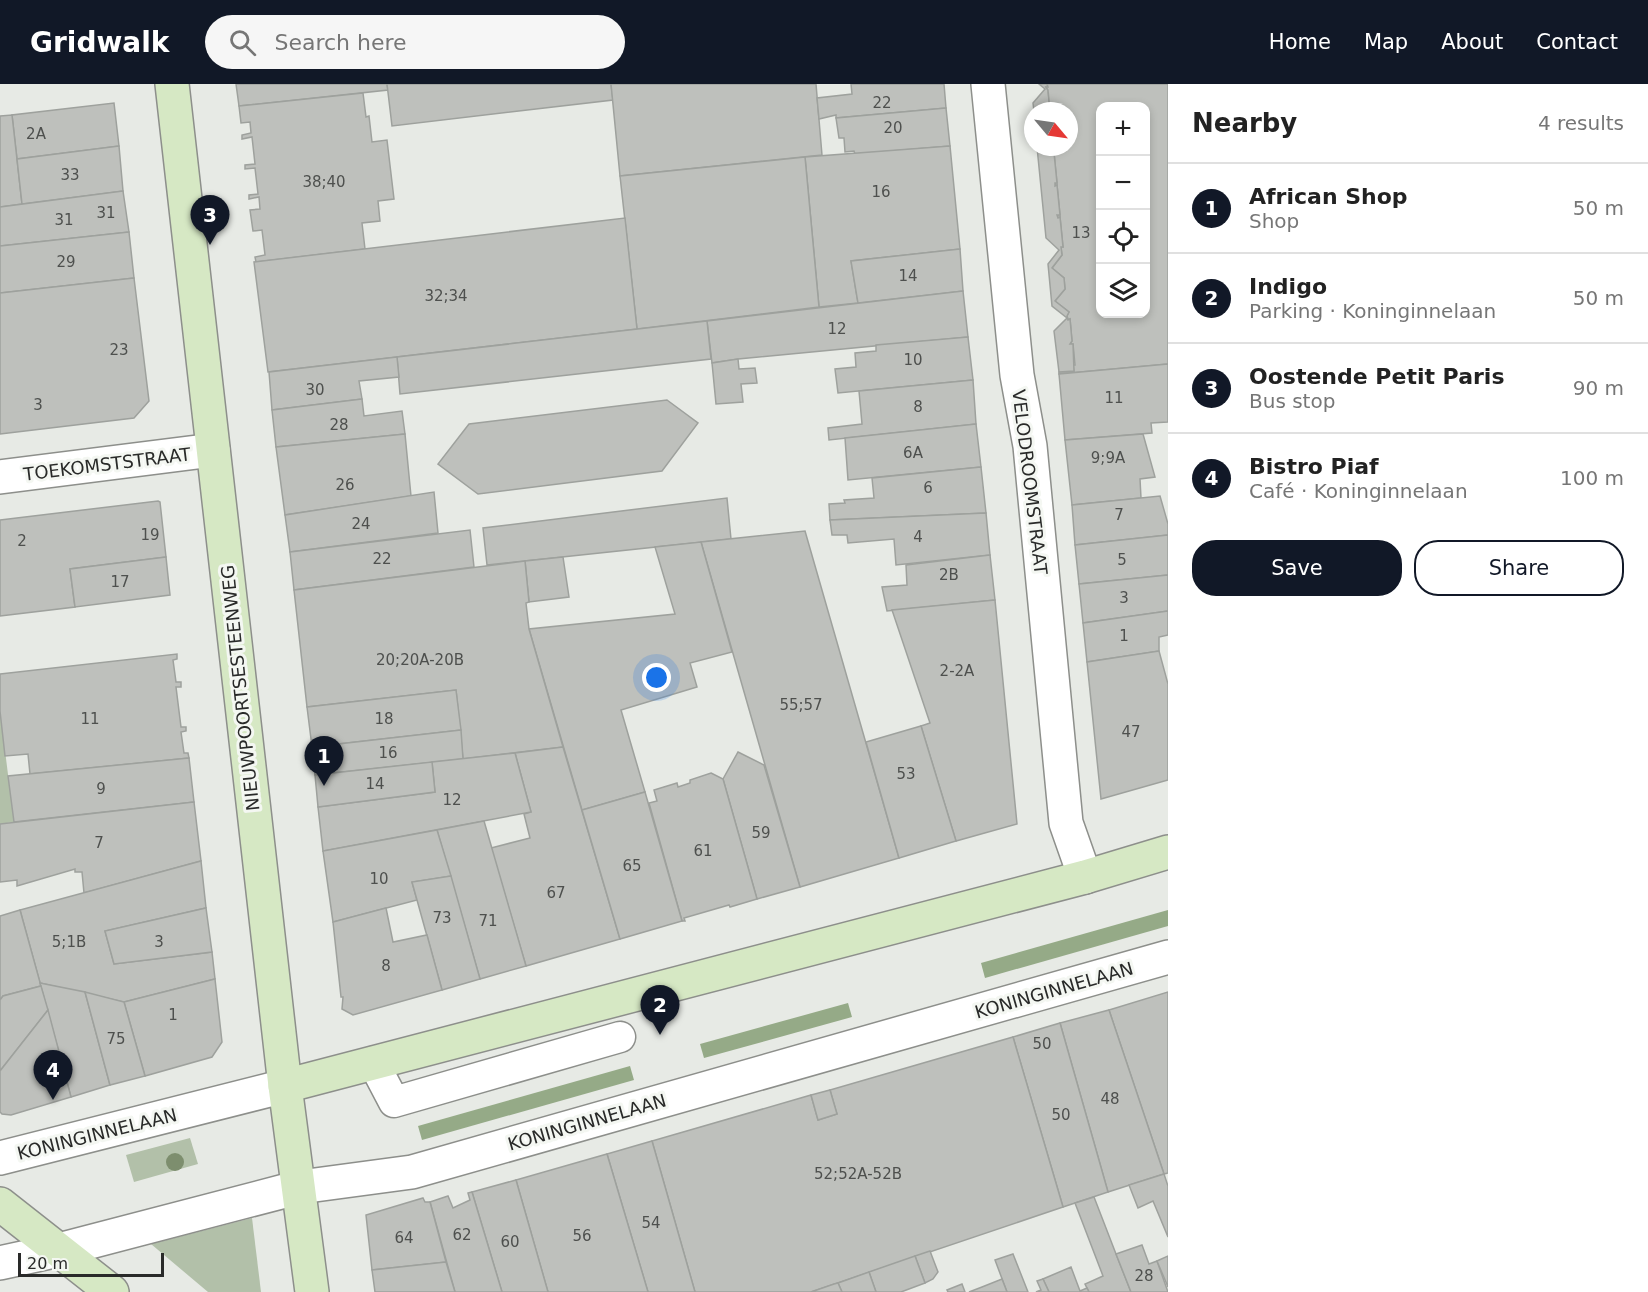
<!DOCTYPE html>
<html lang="en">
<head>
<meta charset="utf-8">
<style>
  body { margin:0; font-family:"DejaVu Sans",sans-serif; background:#f6f6f6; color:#222 }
  .controls { position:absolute; right:18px; top:18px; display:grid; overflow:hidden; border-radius:12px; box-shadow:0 3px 9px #0003 }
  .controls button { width:54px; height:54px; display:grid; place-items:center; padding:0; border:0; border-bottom:2px solid #e0e0e0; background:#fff; color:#222; font:30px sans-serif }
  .compass { position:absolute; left:1024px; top:18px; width:54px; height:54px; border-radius:50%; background:#fff; box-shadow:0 3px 9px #0003; rotate:119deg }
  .scale { position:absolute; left:18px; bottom:15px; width:146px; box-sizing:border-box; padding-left:6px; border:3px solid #292a29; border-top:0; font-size:16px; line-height:21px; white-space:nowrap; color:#292a29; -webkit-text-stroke:4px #f4f7f2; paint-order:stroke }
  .you { position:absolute; left:657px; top:594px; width:21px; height:21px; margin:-15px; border:4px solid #fff; border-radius:50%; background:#1a73e8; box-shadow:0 0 0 9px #1a73e833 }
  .badge { display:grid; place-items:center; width:39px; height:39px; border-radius:50%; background:#111827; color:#fff; font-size:20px; font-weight:700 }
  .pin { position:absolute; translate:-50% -50px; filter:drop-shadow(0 2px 3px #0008) }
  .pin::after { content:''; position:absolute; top:32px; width:21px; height:18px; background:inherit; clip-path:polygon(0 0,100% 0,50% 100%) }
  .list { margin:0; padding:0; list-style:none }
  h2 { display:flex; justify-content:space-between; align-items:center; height:78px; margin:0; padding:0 24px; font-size:26px }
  h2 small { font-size:20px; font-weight:400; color:#767676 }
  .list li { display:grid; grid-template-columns:39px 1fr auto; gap:18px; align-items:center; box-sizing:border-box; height:90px; padding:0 24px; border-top:2px solid #e0e0e0 }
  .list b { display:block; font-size:22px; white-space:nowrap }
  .list p { margin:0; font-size:20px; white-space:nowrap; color:#767676 }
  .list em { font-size:20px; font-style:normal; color:#767676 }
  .actions { display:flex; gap:12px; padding:18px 24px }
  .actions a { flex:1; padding:14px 0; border:2px solid #111827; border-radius:24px; text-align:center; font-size:21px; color:#111827 }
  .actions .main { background:#111827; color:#fff }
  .icon { flex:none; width:33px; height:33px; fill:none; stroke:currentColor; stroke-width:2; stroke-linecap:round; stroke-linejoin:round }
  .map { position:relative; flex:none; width:1168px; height:1208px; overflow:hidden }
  header { display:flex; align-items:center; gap:36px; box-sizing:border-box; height:84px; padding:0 30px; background:#111827; color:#fff }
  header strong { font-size:28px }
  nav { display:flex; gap:33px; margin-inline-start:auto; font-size:21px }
  .search { width:420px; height:54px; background:#f6f6f6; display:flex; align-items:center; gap:15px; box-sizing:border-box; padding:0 21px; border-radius:33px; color:#767676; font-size:22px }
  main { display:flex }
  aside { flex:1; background:#fff }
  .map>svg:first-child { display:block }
</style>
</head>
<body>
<header>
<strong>Gridwalk</strong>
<div class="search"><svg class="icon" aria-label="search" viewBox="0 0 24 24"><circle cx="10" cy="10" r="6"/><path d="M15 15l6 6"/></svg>Search here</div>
<nav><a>Home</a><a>Map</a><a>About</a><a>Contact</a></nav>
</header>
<main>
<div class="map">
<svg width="1168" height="1208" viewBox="0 0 1168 1208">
  <rect width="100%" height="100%" fill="#e7eae5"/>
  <g fill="#b2c0a9">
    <polygon points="0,627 14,738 0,740"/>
    <polygon points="190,1054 198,1080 134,1098 126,1071"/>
    <polygon points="252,1134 261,1208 208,1208 151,1160"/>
  </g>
  <g fill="#95aa87">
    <polygon points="1168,826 1168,842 985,894 981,879"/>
    <polygon points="848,919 852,933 704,974 700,960"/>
    <polygon points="630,982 634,996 422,1056 418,1042"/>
  </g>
  <g fill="#bec0bc" stroke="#9ea19d" stroke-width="1.5" fill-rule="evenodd">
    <polygon points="236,0 387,0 388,6 239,22"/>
    <polygon points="387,0 611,0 613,16 392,42"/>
    <polygon points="611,0 816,0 822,71 620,92"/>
    <polygon points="851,0 944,0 946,24 836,34 836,31 819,35 817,14 852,10"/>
    <polygon points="1039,0 1047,0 1048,3 1046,3 1048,6 1050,27 1034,27 1033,19 1045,5"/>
    <path d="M1047,0H1168V280L1059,290V288L1074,287L1073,281H1075L1073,260H1070L1072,257L1070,235L1068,236L1067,232L1069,228L1055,217L1065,205L1064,194L1052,184L1062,171L1061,163H1063L1060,133L1058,134L1057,131H1060L1057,101L1055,102V99H1057L1054,69L1052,70L1054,67L1053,63H1069V27H1050L1048,6L1046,3H1048ZM1100,22H1146V230H1100Z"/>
    <polygon points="363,9 366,33 369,32 372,58 387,56 394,115 378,117 380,137 362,139 365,165 256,178 255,173 265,171 262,146 253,147 250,126 260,125 259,113 249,115 249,111 258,110 255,84 245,85 245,81 255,80 252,53 242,55 242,51 251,49 250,38 241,39 239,22"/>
    <polygon points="114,19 119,62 17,75 12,31"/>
    <polygon points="946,24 950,62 855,70 854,67 845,68 844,54 839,54 836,34"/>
    <polygon points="12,31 22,120 0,123 0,32"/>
    <polygon points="119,62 123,107 22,120 17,75"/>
    <polygon points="950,62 960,165 851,177 858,219 819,223 805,73"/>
    <polygon points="1037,63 1053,63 1054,67 1052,70 1054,69 1057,99 1055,99 1055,102 1057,101 1060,131 1057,131 1058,134 1060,133 1063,163 1061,163 1062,171 1052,184 1064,194 1065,205 1055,217 1069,228 1067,232 1068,236 1070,235 1072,257 1070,260 1073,260 1074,287 1059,288 1054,247 1067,234 1052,222 1048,180 1059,166 1046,154"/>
    <polygon points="805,73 819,223 637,245 620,92"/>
    <polygon points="123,107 129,148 0,162 0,123"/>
    <polygon points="625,134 637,245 268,288 254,178"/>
    <polygon points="129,148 134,194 0,209 0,162"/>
    <polygon points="960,165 963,207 858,219 851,177"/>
    <polygon points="134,194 149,317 134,334 0,350 0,209"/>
    <polygon points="963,207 968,253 738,275 712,279 707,237"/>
    <polygon points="707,237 711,275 400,310 397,273"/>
    <polygon points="968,253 973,296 838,309 835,285 856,283 855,269 876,267 876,261"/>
    <polygon points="397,273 399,293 359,297 362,315 272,326 269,288"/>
    <polygon points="738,275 739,285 755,284 757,299 741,300 743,318 716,320 712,279"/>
    <polygon points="1168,280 1168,338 1151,339 1152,349 1065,356 1059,290"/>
    <polygon points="973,296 976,340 829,356 828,344 862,340 859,307"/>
    <polygon points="362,315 364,332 402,327 405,350 276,363 272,326"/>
    <polygon points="667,316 698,339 662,387 478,410 438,380 469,340"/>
    <polygon points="976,340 981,383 848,396 845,354"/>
    <polygon points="405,350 411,412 285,431 276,363"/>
    <polygon points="1143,350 1155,393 1140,395 1141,414 1072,421 1065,356"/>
    <polygon points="981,383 986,429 830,436 829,420 845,419 844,416 874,414 872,394"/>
    <polygon points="434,408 438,449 290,468 285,431"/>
    <polygon points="1160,412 1168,440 1168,451 1075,461 1072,421"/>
    <polygon points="727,414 731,455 487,481 483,444"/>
    <polygon points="158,417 160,418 166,473 70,485 75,523 0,532 0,436"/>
    <polygon points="986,429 990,471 896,481 894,455 848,459 847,451 832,451 830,436"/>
    <polygon points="470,446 474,483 294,506 290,468"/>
    <polygon points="805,447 899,774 800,803 701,458"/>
    <polygon points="1168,451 1168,491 1079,500 1075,461"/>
    <polygon points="701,458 732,568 690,579 697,603 621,626 645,708 582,726 529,545 675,530 655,463"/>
    <polygon points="990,471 995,516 887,527 882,503 907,501 906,481"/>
    <polygon points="166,473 170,511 75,523 70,485"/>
    <polygon points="563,473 569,513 529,518 525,477"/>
    <polygon points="525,477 529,518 526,519 529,545 563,663 463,675 456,606 307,623 294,506"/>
    <polygon points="1168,491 1168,527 1083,539 1079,500"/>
    <polygon points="995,516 1017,740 956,757 921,642 930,639 892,526"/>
    <polygon points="1168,527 1168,551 1159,553 1159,567 1087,578 1083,539"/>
    <polygon points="1159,567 1168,600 1168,696 1101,715 1087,578"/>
    <polygon points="177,570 177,575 173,576 176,598 181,598 181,603 176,603 181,643 186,643 186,647 181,648 184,669 188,669 189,674 30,690 28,670 5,672 0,627 0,590"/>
    <polygon points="456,606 461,646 312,663 307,623"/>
    <polygon points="921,642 956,757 899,774 866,658"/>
    <polygon points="461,646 463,675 315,691 312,663"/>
    <polygon points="563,663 620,855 526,882 491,764 530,754 524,730 531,728 515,669"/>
    <polygon points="738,668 764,681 800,803 757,815 723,695"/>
    <polygon points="515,669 531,728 323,767 318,723 435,708 432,678"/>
    <polygon points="189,674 194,718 14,738 8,692"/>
    <polygon points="432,678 435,708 318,723 315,691"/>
    <polygon points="711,689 723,695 757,815 730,823 729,821 684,834 685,837 682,837 649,719 657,717 654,706 677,699 678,703 690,699 690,696"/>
    <polygon points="645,708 682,837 620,855 582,726"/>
    <polygon points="194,718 201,777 84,809 82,788 75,788 75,785 17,802 17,796 0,798 0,740"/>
    <polygon points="484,737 526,882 480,895 437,746"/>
    <polygon points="437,746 451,792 412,798 417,816 333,838 323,767"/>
    <polygon points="201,777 206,824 105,847 114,880 212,868 215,895 124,918 40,899 20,826"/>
    <polygon points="451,792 480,895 442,906 412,798"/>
    <polygon points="206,824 212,868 114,880 105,847"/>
    <polygon points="386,824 393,858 427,851 442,906 353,931 342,925 343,913 341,913 333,838"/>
    <polygon points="20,826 41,902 3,912 0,916 0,832"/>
    <polygon points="215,895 222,958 212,973 145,992 124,918"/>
    <polygon points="40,899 85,908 110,1001 71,1013"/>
    <polygon points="41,902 48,926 0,987 0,916 3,912"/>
    <polygon points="85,908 124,918 145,992 110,1001"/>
    <polygon points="1168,908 1168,1089 1164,1090 1109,926"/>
    <polygon points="48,926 71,1013 11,1031 2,1030 0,1028 0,987"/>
    <polygon points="1109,926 1164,1090 1108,1108 1060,939"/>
    <polygon points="1060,939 1108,1108 1063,1123 1013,953"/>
    <polygon points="1013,953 1063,1123 811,1208 695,1208 652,1057 811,1011 818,1036 837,1030 830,1006"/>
    <polygon points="830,1006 837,1030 818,1036 811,1011"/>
    <polygon points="652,1057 695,1208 648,1208 607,1070"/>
    <polygon points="607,1070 648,1208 548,1208 516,1096"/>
    <polygon points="1164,1090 1168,1102 1168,1153 1153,1117 1138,1124 1129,1101"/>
    <polygon points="516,1096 548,1208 502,1208 472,1108"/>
    <polygon points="472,1108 502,1208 455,1208 430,1118 448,1112 453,1124 470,1116 468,1109"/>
    <polygon points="1094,1113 1116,1170 1131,1208 1089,1208 1085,1200 1103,1192 1075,1119"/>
    <polygon points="423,1114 425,1118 430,1118 446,1178 372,1186 366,1131"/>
    <polygon points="1142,1161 1149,1180 1157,1177 1168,1208 1131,1208 1116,1170"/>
    <polygon points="930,1167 938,1188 933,1195 925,1199 915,1172"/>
    <polygon points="1013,1170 1028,1208 1007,1208 995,1176"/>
    <polygon points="915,1172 925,1199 901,1208 876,1208 869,1188"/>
    <polygon points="1168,1172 1168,1203 1157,1177"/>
    <polygon points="446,1178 455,1208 375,1208 372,1186"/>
    <polygon points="1071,1183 1080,1207 1087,1204 1089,1208 1049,1208 1043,1195"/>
    <polygon points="869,1188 876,1208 842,1208 838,1199"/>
    <polygon points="1002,1195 1007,1208 969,1208 982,1203"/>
    <polygon points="1043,1195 1049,1208 1036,1208 1041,1206 1037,1197"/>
    <polygon points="838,1199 842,1208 811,1208 834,1200"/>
    <polygon points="962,1200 965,1208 948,1208 947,1206"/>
  </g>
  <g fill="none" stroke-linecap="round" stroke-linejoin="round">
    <defs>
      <polyline id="lane" points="373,978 394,1018 620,953"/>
      <g id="street">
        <polyline points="988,0 1017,291 1030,362 1066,739 1085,793"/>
        <polyline points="0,393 213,366"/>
        <polyline points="0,1074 285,1002"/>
        <polyline points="0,1179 59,1166 300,1103 412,1088 1168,873"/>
      </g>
      <g id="secondary">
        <polyline points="172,0 285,1002 312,1208"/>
        <polyline points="285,1002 1085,793 1168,768"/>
        <polyline points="0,1120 112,1208"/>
      </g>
    </defs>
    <use href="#lane" stroke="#8d8f8b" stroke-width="33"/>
    <use href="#street" stroke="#8d8f8b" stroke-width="36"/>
    <use href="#secondary" stroke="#8d8f8b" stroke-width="36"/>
    <use href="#lane" stroke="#fff" stroke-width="30"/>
    <use href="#street" stroke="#fff" stroke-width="33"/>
    <use href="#secondary" stroke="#d6e8c4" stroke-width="33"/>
  </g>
  <circle fill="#7d8e6e" cx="175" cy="1078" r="9"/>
  <g text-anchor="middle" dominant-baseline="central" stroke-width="6" stroke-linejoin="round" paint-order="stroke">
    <g font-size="15" fill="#4e504e">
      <text x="882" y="19">22</text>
      <text x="893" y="44">20</text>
      <text x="36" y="50">2A</text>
      <text x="70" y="91">33</text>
      <text x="324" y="98">38;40</text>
      <text x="881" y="108">16</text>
      <text x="106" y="129">31</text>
      <text x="64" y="136">31</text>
      <text x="1081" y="149">13</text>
      <text x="66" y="178">29</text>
      <text x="908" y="192">14</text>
      <text x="446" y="212">32;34</text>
      <text x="837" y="245">12</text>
      <text x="119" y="266">23</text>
      <text x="913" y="276">10</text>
      <text x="315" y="306">30</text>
      <text x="1114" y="314">11</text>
      <text x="38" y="321">3</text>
      <text x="918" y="323">8</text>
      <text x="339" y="341">28</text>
      <text x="913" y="369">6A</text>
      <text x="1108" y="374">9;9A</text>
      <text x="345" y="401">26</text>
      <text x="928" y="404">6</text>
      <text x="1119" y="431">7</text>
      <text x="361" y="440">24</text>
      <text x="150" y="451">19</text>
      <text x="918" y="453">4</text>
      <text x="22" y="457">2</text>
      <text x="382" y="475">22</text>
      <text x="1122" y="476">5</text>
      <text x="949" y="491">2B</text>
      <text x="120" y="498">17</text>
      <text x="1124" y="514">3</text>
      <text x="1124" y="552">1</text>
      <text x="420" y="576">20;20A-20B</text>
      <text x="957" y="587">2-2A</text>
      <text x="801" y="621">55;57</text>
      <text x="90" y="635">11</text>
      <text x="384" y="635">18</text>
      <text x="1131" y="648">47</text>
      <text x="388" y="669">16</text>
      <text x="906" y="690">53</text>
      <text x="375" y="700">14</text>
      <text x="101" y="705">9</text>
      <text x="452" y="716">12</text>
      <text x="761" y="749">59</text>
      <text x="99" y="759">7</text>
      <text x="703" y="767">61</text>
      <text x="632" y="782">65</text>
      <text x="379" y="795">10</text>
      <text x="556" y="809">67</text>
      <text x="442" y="834">73</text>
      <text x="488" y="837">71</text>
      <text x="69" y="858">5;1B</text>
      <text x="159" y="858">3</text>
      <text x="386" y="882">8</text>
      <text x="173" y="931">1</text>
      <text x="116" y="955">75</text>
      <text x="1042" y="960">50</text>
      <text x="1110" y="1015">48</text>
      <text x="1061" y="1031">50</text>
      <text x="858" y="1090">52;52A-52B</text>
      <text x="651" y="1139">54</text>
      <text x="462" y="1151">62</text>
      <text x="582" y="1152">56</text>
      <text x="404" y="1154">64</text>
      <text x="510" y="1158">60</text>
      <text x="1144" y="1192">28</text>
    </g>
    <g font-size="18" fill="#292a29" stroke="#f4f7f2">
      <text transform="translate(107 380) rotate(-7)">TOEKOMSTSTRAAT</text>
      <text transform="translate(1030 398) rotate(83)">VELODROOMSTRAAT</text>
      <text transform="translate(240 604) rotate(-96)">NIEUWPOORTSESTEENWEG</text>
      <text transform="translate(1054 906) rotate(-16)">KONINGINNELAAN</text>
      <text transform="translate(587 1038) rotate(-16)">KONINGINNELAAN</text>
      <text transform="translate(97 1050) rotate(-14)">KONINGINNELAAN</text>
    </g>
  </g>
</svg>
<div class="controls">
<button>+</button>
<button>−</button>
<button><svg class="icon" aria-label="locate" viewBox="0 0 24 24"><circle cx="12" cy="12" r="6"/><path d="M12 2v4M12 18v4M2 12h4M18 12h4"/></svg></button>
<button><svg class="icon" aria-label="layers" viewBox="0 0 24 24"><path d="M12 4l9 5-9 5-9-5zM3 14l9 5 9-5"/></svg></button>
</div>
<svg class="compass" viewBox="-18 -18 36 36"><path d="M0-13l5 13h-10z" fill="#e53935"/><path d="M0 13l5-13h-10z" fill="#767676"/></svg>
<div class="scale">20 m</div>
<div class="you"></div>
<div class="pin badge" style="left:324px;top:702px">1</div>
<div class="pin badge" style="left:660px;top:951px">2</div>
<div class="pin badge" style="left:210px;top:161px">3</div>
<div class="pin badge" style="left:53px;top:1016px">4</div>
</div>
<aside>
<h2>Nearby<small>4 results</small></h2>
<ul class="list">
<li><span class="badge">1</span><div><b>African Shop</b><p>Shop</p></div><em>50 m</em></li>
<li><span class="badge">2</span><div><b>Indigo</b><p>Parking · Koninginnelaan</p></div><em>50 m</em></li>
<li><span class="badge">3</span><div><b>Oostende Petit Paris</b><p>Bus stop</p></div><em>90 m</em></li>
<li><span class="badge">4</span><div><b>Bistro Piaf</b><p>Café · Koninginnelaan</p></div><em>100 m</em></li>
</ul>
<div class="actions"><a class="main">Save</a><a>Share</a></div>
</aside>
</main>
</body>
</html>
